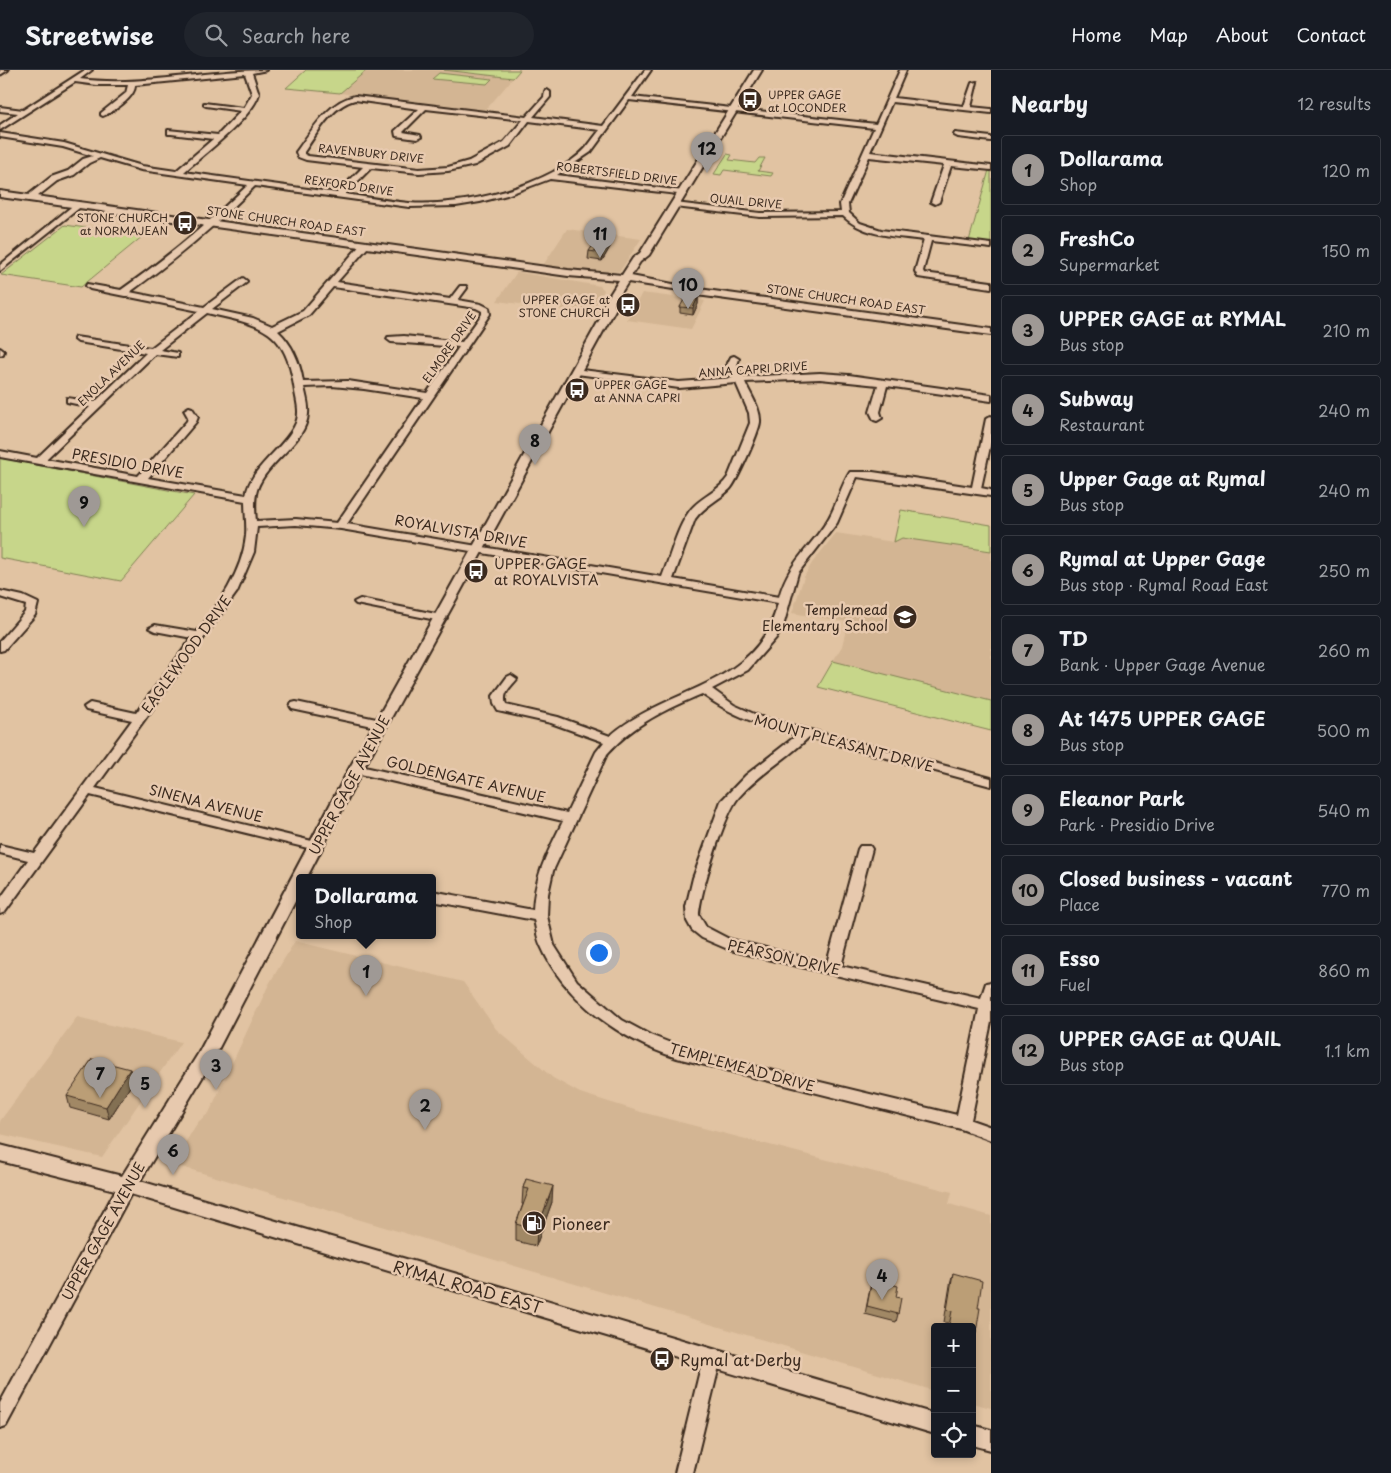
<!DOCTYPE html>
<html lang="en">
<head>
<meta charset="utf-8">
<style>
  body { margin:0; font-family:"Playpen Sans",sans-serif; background:#20242c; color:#f1f3f6 }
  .controls { position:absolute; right:15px; bottom:15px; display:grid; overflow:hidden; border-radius:5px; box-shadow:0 2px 8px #0003 }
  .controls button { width:45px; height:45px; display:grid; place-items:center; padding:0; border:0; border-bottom:1px solid #363941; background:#171b24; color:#f1f3f6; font:25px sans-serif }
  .you { position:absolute; left:598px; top:882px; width:18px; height:18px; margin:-12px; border:4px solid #fff; border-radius:50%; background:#1a73e8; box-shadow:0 0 0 8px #1a73e833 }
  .badge { display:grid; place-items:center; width:32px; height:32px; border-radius:50%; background:#9f9995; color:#111; font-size:16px; font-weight:700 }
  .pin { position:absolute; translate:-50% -41px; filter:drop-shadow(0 1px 2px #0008) }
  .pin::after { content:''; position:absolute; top:26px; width:18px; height:15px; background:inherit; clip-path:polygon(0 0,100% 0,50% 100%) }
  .popup { position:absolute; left:296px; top:804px; width:140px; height:65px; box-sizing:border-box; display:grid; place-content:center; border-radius:5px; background:#171b24; filter:drop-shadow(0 1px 4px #0005); font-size:16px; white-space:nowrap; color:#9ea1a6 }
  .popup b { font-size:19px; color:#f1f3f6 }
  .popup::after { content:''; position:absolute; left:50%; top:100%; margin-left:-10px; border:10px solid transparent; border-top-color:#171b24 }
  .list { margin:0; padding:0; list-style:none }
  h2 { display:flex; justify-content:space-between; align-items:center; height:65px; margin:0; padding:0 20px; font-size:21px }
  h2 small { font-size:16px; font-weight:400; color:#9ea1a6 }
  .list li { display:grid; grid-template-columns:32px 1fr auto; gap:15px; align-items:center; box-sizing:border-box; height:70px; margin:0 10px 10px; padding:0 10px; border:1px solid #363941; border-radius:5px }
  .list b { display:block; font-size:19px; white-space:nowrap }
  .list p { margin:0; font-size:16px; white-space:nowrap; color:#9ea1a6 }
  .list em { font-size:16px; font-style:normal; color:#9ea1a6 }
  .icon { flex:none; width:28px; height:28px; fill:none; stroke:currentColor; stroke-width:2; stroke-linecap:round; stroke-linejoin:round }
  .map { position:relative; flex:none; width:991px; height:1403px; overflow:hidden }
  header { display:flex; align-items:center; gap:30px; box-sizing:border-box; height:70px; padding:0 25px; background:#171b24; border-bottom:1px solid #363941 }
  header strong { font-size:24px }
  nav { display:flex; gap:28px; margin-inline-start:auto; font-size:18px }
  .search { width:350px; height:45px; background:#20242c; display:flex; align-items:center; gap:12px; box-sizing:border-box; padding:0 18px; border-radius:28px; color:#9ea1a6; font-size:19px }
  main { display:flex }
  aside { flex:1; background:#171b24 }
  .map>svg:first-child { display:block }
</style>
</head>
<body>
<header>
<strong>Streetwise</strong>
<div class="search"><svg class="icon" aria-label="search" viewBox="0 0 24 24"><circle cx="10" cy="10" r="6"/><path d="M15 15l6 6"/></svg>Search here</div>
<nav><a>Home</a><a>Map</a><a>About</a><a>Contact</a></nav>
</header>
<main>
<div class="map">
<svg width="991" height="1403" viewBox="0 0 991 1403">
  <rect width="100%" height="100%" fill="#e1c3a2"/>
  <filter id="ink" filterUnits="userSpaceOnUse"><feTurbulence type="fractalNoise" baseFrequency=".02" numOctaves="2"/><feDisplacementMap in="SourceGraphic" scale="10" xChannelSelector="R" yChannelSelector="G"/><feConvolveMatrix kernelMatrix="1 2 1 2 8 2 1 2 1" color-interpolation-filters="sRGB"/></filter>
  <g filter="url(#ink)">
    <g fill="#d3b593">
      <polygon points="367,0 444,0 513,8 484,42 340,23"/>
      <polygon points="567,159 641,169 620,201 606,203 542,197"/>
      <polygon points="517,202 600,216 604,220 593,243 497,231"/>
      <polygon points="642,223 705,231 691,259 627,250"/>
      <polygon points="901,440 991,455 991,661 818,617 842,576 848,552 792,543 804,507 812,493 836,463 893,472"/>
      <polygon points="295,871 463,912 496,959 553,1008 580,1023 641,1042 952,1122 949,1134 991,1146 991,1338 972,1333 972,1257 935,1257 935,1321 172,1094 198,1052 209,1043 269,914"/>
      <polygon points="77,947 181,972 102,1087 0,1064 0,1051"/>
    </g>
    <g fill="#c7d68a" stroke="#818054">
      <polygon points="306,0 367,0 340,23 286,18"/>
      <polygon points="444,0 520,0 513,8"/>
      <polygon points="439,3 492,9 487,14 432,9"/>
      <polygon points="727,84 732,85 729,90 755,93 759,88 765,88 758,101 773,103 771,106 724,100 721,105 714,104"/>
      <polygon points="989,100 991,101 991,174 969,171"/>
      <polygon points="65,155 143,166 81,217 1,205"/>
      <polygon points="0,388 194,425 121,511 0,488"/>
      <polygon points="901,440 991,455 991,481 902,468 894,472"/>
      <polygon points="833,591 991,631 991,661 818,617"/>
    </g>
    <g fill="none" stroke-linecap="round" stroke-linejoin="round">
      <defs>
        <g id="minor">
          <path d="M85,0H92L80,9C142,17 205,0 267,0L252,3L259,24C252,48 204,84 184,102L337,123L363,97L306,90L298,87L296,82C311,62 328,31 355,26L526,47L544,27L545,21L547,20L550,22V27L533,47L603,56L645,0H651L632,27L876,54L900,0H906L894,28L964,36L972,13L977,12L971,37L991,39V43L892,32L870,82L991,96V100L951,96L939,132L935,134L931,132L944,95L869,87L848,134L849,143L860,153L881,160L991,174V178L931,171L923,201L924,203L991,212V218L918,207L915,201L924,170C895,166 865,167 843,146L760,147L675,137L671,135L675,133L760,143L841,142L840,134L874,58L629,30L591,82L557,105L683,121L687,123L686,125L550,109L507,125L480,132L456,136L409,137L255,116C215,156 176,189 130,222L204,237L243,208L247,211L246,213L212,239L253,248L272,256L303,241L362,173H365L369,175L368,177L337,212L450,229L460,216H466L467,218L458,230L481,234L489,238L490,244L347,454L662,507C671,485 677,456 692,438C703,426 719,421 728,407L750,353L749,343L736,313L679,318L577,304L572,301L574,299L679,312L733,308L727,295L731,287L734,286L739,289L737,295L742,307L820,303L849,305L991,325V331L887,316L880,342L882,348L877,351L874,350L870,342L878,315L820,309L745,312C750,324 761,339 760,352C759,362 737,412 730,419C719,430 704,436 695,449L673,509L779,527C789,491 809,480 827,451C837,436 840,417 850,402H873L972,417L986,349L991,346V372L981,418L991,420V426L857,407L837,453L798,503L784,553L776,568L748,600L712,619L734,635L761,647L991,708V716L809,667C787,689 759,704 739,727C725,742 700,823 699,845L706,857L729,869L827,893L858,779L860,776H870L872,779L841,896L981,928L986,913L991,912V952L971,1050L991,1057V1070L961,1059L677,988C621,970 565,931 541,876C537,868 536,858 534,850L432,831V821L533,840C535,804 548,782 563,751L356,703L350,699L356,695L567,743L596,682L604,672L551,653L498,641L494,634L493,626L507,607L511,605L517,609C510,618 502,623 506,635L558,647L610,666C669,615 757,619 778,533L341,459L296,455L257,457L254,482L237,522L95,718L316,772L321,773L323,776L321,779L316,780L90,725L5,842L0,844V829L28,790L0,783V775L34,783L132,650L86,640L84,637L90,633L136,643L192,568L155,561L149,558L155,555L197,562C219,534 242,503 246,466C247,454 245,443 245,431L0,387V381L37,388L90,337L67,332V328L95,332L146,283L78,272L74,269L75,267L151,278L199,241L90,219L86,216L87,214L121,220C168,187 206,155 248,115L141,100L100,88L89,93L74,105L57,111L33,130H27V126L51,107L68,101L83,89L93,86L63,77L0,67V63L64,73L142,96L176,101L213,69L171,64H168V60L218,65L241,41L206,36L204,35V33L244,38L252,24L245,4L135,15C136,27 113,42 103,46L101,45V43L126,23L128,15H97L75,12L0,60V55L18,43L0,41V37L23,40ZM355,30L419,39L395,61L396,66L417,69L421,67L420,65L403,62L426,39L523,50L504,72L469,91L448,97L419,99L308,86L304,84V82C316,65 332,35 355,30ZM529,51L600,60C595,66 591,72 586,78C549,117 461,137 409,133C387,131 366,127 345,124L371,98L419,103L448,101L475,95L510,76ZM333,217L476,238L482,241V244L462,272L404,266L388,267L387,269L391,272L459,277L427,323L348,311L303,312C300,292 292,274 278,261L309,245ZM207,243C259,255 285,257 294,316C296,331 302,343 294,357C281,381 251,397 246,425L148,408L196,352L198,347L192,338L189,337L184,340L188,347L187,351L138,406L46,389L155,284L178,287V283L160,280ZM332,316L364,319L423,328L337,453L296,449L256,451C255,440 254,430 257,420C266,392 306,373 308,344C309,335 306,326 304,317ZM702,624C736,648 758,654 797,665L746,705L721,731L693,808L686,837L687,851L692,860L702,868L730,880L979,939L957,1045L712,986L681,977L650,965L622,950L577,911L554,875L547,846L548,824L553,801L607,684C634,654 666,639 702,624Z"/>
          <polygon points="955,63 991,67 991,71 958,67 954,65"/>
          <polygon points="76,133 83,135 0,201 0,195"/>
          <polygon points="0,278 4,281 3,284 0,285"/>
          <polygon points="0,521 23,526 38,533 35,545 4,580 0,581 0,571 25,542 26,535 0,527"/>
          <polygon points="360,529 441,545 447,548 441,551 356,534 354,532"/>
          <polygon points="296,632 381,650 387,654 381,658 292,639 290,636 292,633"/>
          <polygon points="127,1108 133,1110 135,1115 133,1120 6,1356 0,1358 0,1333 121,1110"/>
          <polygon points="712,1280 718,1282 721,1288 693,1403 675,1403 703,1288 706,1282"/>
        </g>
        <g id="major">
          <polygon points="0,0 8,0 0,5"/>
          <polygon points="754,0 762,0 649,185 640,192 631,206 699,219 991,259 991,265 697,225 687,227 682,224 686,221 628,212 614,234 616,238 363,699 307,807 300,807 300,822 211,993 140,1111 935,1344 935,1364 127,1123 0,1091 0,1075 122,1106 198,984 349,699 606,238 604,234 619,210 568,206 0,127 0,121 568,200 622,205 633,188 640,183"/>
          <polygon points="972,1355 991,1360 991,1380 972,1375"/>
        </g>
      </defs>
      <use href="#minor" stroke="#3b2a1e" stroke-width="4"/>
      <use href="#major" stroke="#3b2a1e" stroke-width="4"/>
      <use href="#minor" fill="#e7c9ae" fill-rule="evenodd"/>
      <use href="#major" fill="#e7c9ae" fill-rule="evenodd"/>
    </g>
    <g fill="#a18865" stroke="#3b2a1e">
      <polygon points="610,177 602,191 588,189 589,181"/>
      <polygon points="698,227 698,234 693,245 680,243 680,237"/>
      <polygon points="133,1012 109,1049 70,1038 67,1026"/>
      <polygon points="526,1109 552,1132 536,1176 516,1171 516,1154 523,1134 522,1134 523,1118"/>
      <polygon points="953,1203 978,1238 976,1263 972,1276 972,1257 948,1257 948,1253 944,1252 950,1215"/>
      <polygon points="884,1212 896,1227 898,1244 896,1252 865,1244 871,1213"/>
    </g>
    <g fill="#836f53" stroke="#3b2a1e">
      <polygon points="611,169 610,177 602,191 602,183"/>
      <polygon points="698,227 698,234 693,245 693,238"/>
      <polygon points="130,999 133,1012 109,1049 106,1037"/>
      <polygon points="553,1116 552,1132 536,1176 537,1160"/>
    </g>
    <g fill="#bb9e76" stroke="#3b2a1e">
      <polygon points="598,168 611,169 602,183 589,181"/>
      <polygon points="686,226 698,227 693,238 680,237"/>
      <polygon points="92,989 130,999 106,1037 67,1026"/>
      <polygon points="526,1109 553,1116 537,1160 516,1154 529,1119 523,1118"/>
      <polygon points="953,1203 982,1211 978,1238 980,1238 976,1263 972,1262 972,1257 953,1257 949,1256 952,1241 947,1240"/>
      <polygon points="873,1205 885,1208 884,1212 898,1216 896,1227 901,1228 898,1244 867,1236"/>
    </g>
  </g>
  <defs>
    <symbol id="bus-disc" viewBox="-11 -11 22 22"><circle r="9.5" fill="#3b2a1e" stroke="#e7c9ae"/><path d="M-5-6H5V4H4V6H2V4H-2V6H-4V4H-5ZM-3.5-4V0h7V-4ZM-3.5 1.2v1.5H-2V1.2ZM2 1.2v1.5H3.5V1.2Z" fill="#fff"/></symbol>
    <symbol id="school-disc" viewBox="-11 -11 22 22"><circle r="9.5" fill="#3b2a1e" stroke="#e7c9ae"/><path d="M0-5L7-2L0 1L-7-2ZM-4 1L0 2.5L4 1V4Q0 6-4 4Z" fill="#fff"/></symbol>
    <symbol id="fuel-disc" viewBox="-11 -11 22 22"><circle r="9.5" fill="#3b2a1e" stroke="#e7c9ae"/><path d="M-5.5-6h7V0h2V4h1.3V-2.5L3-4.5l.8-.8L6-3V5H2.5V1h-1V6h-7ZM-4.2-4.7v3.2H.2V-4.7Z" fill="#fff"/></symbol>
  </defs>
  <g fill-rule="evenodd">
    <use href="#bus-disc" x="736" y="16" width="28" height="28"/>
    <use href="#bus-disc" x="171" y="139" width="28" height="28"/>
    <use href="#bus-disc" x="614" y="221" width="28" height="28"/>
    <use href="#bus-disc" x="563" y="306" width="28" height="28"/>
    <use href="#bus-disc" x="462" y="487" width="28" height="28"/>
    <use href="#school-disc" x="891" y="533" width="28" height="28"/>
    <use href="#fuel-disc" x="520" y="1139" width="28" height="28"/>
    <use href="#bus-disc" x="648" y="1275" width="28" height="28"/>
  </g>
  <g text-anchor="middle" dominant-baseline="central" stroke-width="5" stroke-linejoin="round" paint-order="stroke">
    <g font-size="11" fill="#3b2a1e" stroke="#e7c9ae" text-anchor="start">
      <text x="768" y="24">UPPER GAGE<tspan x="768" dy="13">at LOCONDER</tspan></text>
      <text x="168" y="147" text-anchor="end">STONE CHURCH<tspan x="168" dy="13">at NORMAJEAN</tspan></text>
      <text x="610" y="229" text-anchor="end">UPPER GAGE at<tspan x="610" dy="13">STONE CHURCH</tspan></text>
      <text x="594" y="314">UPPER GAGE<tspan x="594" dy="13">at ANNA CAPRI</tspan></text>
    </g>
    <g font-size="11" fill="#3b2a1e" stroke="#e7c9ae">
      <text transform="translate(371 83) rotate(6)">RAVENBURY DRIVE</text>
      <text transform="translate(617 103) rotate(7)">ROBERTSFIELD DRIVE</text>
      <text transform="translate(349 115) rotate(8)">REXFORD DRIVE</text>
      <text transform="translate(746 131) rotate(5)">QUAIL DRIVE</text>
      <text transform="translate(286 151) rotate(8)">STONE CHURCH ROAD EAST</text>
      <text transform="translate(846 229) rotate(8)">STONE CHURCH ROAD EAST</text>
      <text transform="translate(449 277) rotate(-55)">ELMORE DRIVE</text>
      <text transform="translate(753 299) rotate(-4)">ANNA CAPRI DRIVE</text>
      <text transform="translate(111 303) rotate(-44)">ENOLA AVENUE</text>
    </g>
    <g font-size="14" fill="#3b2a1e" stroke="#e7c9ae">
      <text transform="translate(128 393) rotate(10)">PRESIDIO DRIVE</text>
      <text transform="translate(461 461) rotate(10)">ROYALVISTA DRIVE</text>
      <text transform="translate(186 584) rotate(-54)">EAGLEWOOD DRIVE</text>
      <text transform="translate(844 673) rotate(15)">MOUNT PLEASANT DRIVE</text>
      <text transform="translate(466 709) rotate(13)">GOLDENGATE AVENUE</text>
      <text transform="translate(349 715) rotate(-62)">UPPER GAGE AVENUE</text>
      <text transform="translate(206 733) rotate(14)">SINENA AVENUE</text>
      <text transform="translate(784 887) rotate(13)">PEARSON DRIVE</text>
      <text transform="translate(742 997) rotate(15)">TEMPLEMEAD DRIVE</text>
      <text transform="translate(103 1161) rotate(-61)">UPPER GAGE AVENUE</text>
    </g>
    <g font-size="14" fill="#3b2a1e" stroke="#e7c9ae" text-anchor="start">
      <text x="494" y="493">UPPER GAGE<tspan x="494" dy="16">at ROYALVISTA</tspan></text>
      <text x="888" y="539" text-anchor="end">Templemead<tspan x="888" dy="16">Elementary School</tspan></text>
    </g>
    <g font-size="16" fill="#3b2a1e" stroke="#e7c9ae" text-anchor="start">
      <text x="552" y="1153">Pioneer</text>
      <text x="680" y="1289">Rymal at Derby</text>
    </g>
    <g font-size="16" fill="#3b2a1e" stroke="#e7c9ae">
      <text transform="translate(468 1216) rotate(16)">RYMAL ROAD EAST</text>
    </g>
  </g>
</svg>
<div class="controls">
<button>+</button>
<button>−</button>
<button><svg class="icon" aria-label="locate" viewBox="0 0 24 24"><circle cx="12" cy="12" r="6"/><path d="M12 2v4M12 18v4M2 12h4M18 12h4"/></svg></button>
</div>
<div class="you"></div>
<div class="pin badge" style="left:366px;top:926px">1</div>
<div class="popup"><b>Dollarama</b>Shop</div>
<div class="pin badge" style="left:425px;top:1060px">2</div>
<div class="pin badge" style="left:216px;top:1020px">3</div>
<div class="pin badge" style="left:882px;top:1230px">4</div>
<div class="pin badge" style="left:145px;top:1038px">5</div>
<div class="pin badge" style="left:173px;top:1105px">6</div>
<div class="pin badge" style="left:100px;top:1028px">7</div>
<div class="pin badge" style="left:535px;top:395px">8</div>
<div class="pin badge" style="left:84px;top:457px">9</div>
<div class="pin badge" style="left:688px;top:239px">10</div>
<div class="pin badge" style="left:600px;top:188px">11</div>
<div class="pin badge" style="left:707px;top:103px">12</div>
</div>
<aside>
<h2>Nearby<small>12 results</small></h2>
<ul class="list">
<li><span class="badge">1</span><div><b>Dollarama</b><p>Shop</p></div><em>120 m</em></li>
<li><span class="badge">2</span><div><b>FreshCo</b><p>Supermarket</p></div><em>150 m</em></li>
<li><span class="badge">3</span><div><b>UPPER GAGE at RYMAL</b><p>Bus stop</p></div><em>210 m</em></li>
<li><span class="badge">4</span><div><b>Subway</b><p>Restaurant</p></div><em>240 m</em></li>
<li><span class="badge">5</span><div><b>Upper Gage at Rymal</b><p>Bus stop</p></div><em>240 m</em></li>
<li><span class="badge">6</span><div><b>Rymal at Upper Gage</b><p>Bus stop · Rymal Road East</p></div><em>250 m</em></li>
<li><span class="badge">7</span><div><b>TD</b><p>Bank · Upper Gage Avenue</p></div><em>260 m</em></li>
<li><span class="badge">8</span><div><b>At 1475 UPPER GAGE</b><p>Bus stop</p></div><em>500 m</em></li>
<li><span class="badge">9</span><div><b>Eleanor Park</b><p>Park · Presidio Drive</p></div><em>540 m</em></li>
<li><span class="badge">10</span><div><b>Closed business - vacant</b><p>Place</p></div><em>770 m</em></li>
<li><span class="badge">11</span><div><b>Esso</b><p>Fuel</p></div><em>860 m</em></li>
<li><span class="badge">12</span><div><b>UPPER GAGE at QUAIL</b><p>Bus stop</p></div><em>1.1 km</em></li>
</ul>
</aside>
</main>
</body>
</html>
